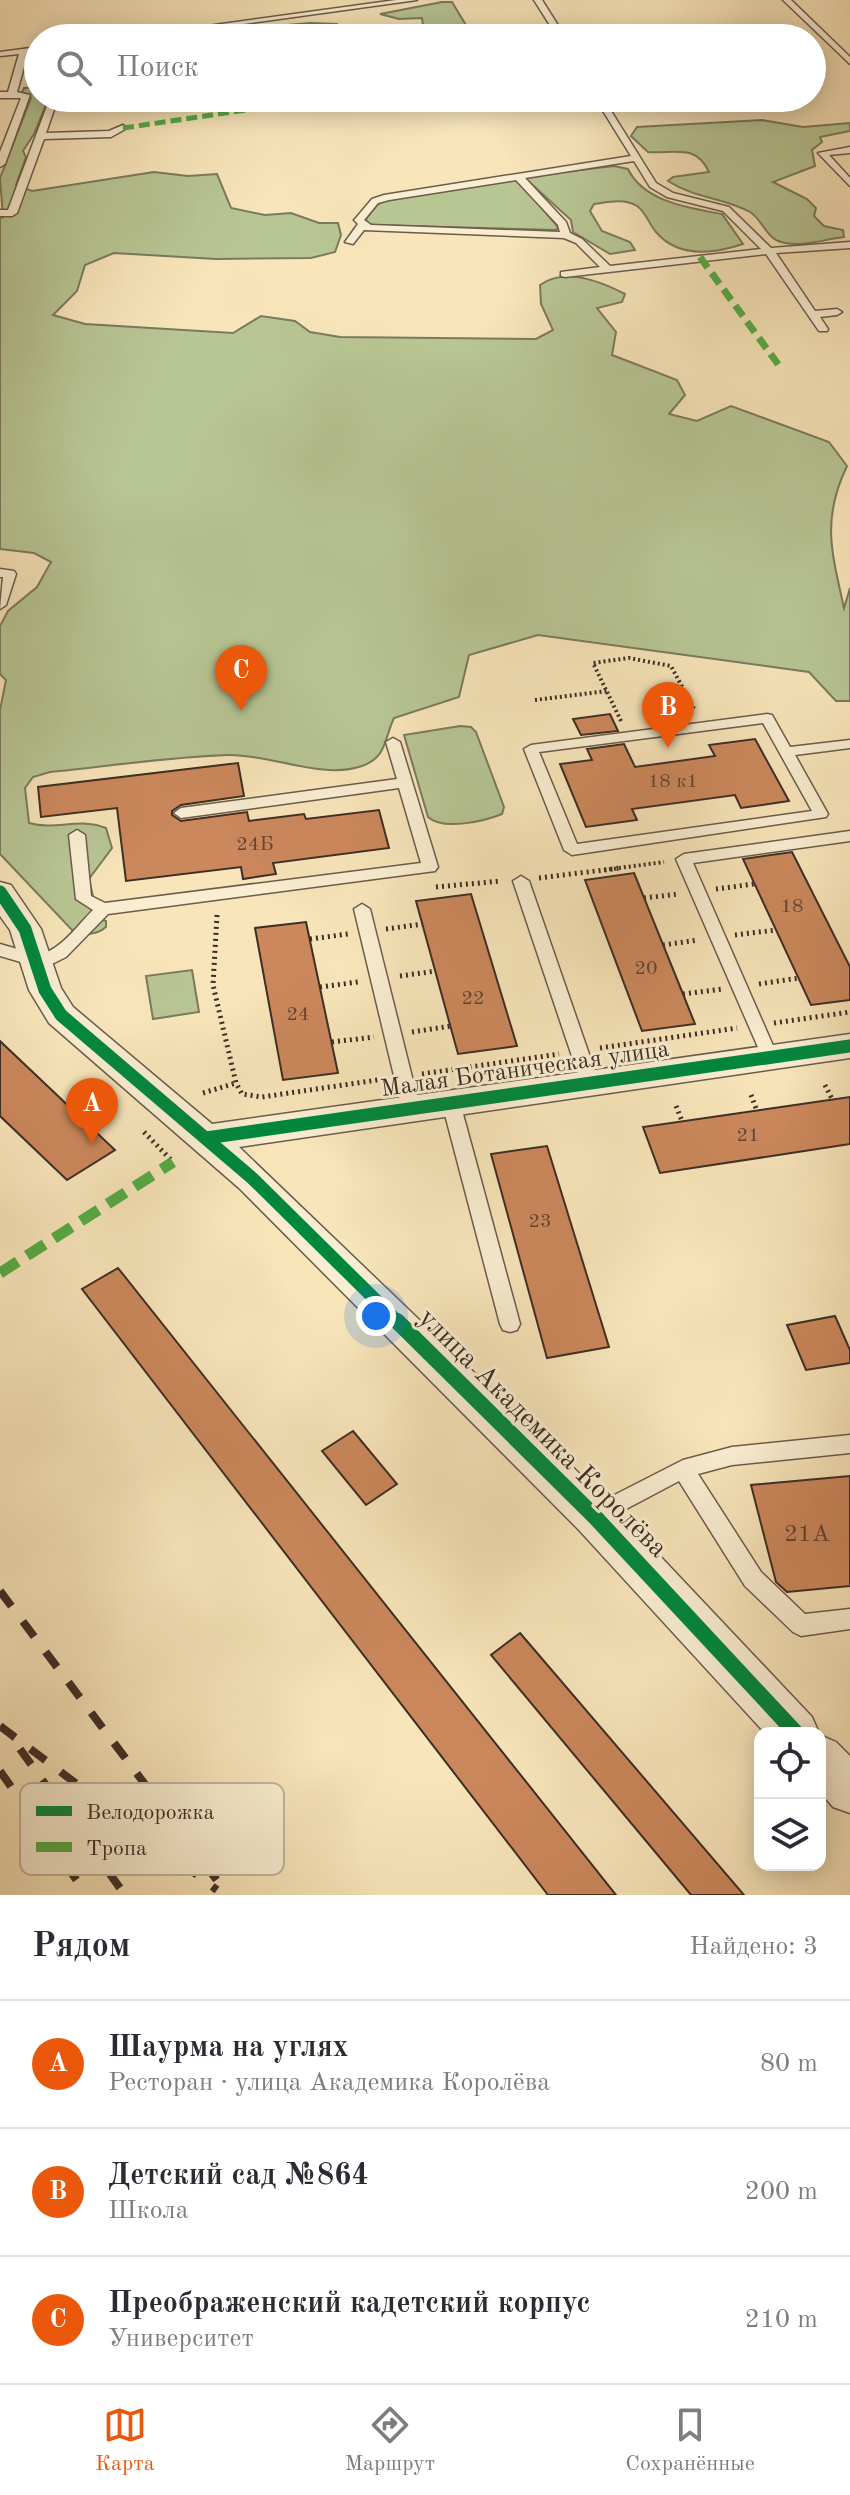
<!DOCTYPE html>
<html lang="ru">
<head>
<meta charset="utf-8">
<style>
  body { margin:0; font-family:"Old Standard TT",serif; background:#f2f2f3; color:#2b2b33 }
  .controls { position:absolute; right:24px; bottom:24px; display:grid; overflow:hidden; border-radius:16px; box-shadow:0 4px 20px #0003 }
  .controls button { width:72px; height:72px; display:grid; place-items:center; padding:0; border:0; border-bottom:2px solid #e1e1e2; background:#fff; color:#2b2b33; font:40px sans-serif }
  .you { position:absolute; left:376px; top:1316px; width:28px; height:28px; margin:-20px; border:6px solid #fff; border-radius:50%; background:#1a73e8; box-shadow:0 0 0 12px #1a73e833 }
  .badge { display:grid; place-items:center; width:52px; height:52px; border-radius:50%; background:#ea580c; color:#fff; font-size:26px; font-weight:700 }
  .pin { position:absolute; translate:-50% -66px; filter:drop-shadow(0 2px 4px #0008) }
  .pin::after { content:''; position:absolute; top:42px; width:28px; height:24px; background:inherit; clip-path:polygon(0 0,100% 0,50% 100%) }
  .list { margin:0; padding:0; list-style:none }
  h2 { display:flex; justify-content:space-between; align-items:center; height:104px; margin:0; padding:0 32px; font-size:34px }
  h2 small { font-size:26px; font-weight:400; color:#7c7c81 }
  .list li { display:grid; grid-template-columns:52px 1fr auto; gap:24px; align-items:center; box-sizing:border-box; height:128px; padding:0 32px; border-top:2px solid #e1e1e2 }
  .list b { display:block; font-size:30px; white-space:nowrap }
  .list p { margin:0; font-size:26px; white-space:nowrap; color:#7c7c81 }
  .list em { font-size:26px; font-style:normal; color:#7c7c81 }
  .icon { flex:none; width:44px; height:44px; fill:none; stroke:currentColor; stroke-width:2; stroke-linecap:round; stroke-linejoin:round }
  .map { position:relative; flex:none; width:850px; height:1895px; overflow:hidden }
  .search { position:absolute; background:#fff; box-shadow:0 4px 20px #0003; left:24px; right:24px; top:24px; height:88px; display:flex; align-items:center; gap:20px; box-sizing:border-box; padding:0 28px; border-radius:44px; color:#7c7c81; font-size:30px }
  .sheet { height:488px; background:#fff }
  nav { display:flex; justify-content:space-around; align-items:center; box-sizing:border-box; height:112px; border-top:2px solid #e1e1e2; background:#fff; font-size:22px; color:#7c7c81 }
  nav a { display:grid; justify-items:center; gap:4px }
  nav .on { color:#ea580c }
  .map>svg:first-child { display:block }
</style>
</head>
<body>
<div class="map">
<svg width="850" height="1895" viewBox="0 0 850 1895">
  <rect width="100%" height="100%" fill="#f8e5ba"/>
  <filter id="stains"><feTurbulence type="fractalNoise" baseFrequency=".0025" numOctaves="4"/><feColorMatrix values="0 0 0 0 .2 0 0 0 0 .09 0 0 0 0 .02 0 0 0 .5 -.17"/></filter>
  <radialGradient id="worn" r=".72"><stop offset=".6" stop-color="#630" stop-opacity="0"/><stop offset="1" stop-color="#630" stop-opacity=".3"/></radialGradient>
  <g fill="#b8c694" stroke="#7b7a5e" stroke-width="2">
    <path d="M442,2H452L469,30L467,34C449,36 432,36 415,29L423,25L422,18L399,19L380,14Z"/>
    <path d="M310,23L336,24C321,39 280,44 263,30L264,27Z"/>
    <path d="M38,87V98H49L34,134L23,151L26,157L16,185L32,191L154,172L188,176L217,174L231,208L265,215L291,213L319,223H338L341,235L335,252L311,258L216,259L114,253L85,265L77,291L53,315L85,324L233,333L261,316L295,321L310,332L340,337L536,339L553,330L541,304L540,285C565,267 600,281 625,294L622,302L597,308L616,332L612,355L677,380L685,395L669,414L697,421L731,406L829,442L847,466C821,520 832,553 844,608L850,588V701H836L809,672L538,635L469,655L459,697L394,718C384,739 387,757 362,766C322,780 271,754 228,755C169,757 109,766 50,772L33,777L25,788L29,823C56,831 80,817 106,828L112,848L89,879L98,918L106,921V927C97,935 83,936 72,930L0,854V710L6,680L0,674V626L8,611L37,587L51,562L34,553L0,549V219L3,217L0,178L31,98L22,92L24,88Z"/>
    <path d="M762,120L803,127L850,123V131L820,137L822,142L812,150L815,166L773,182L807,199L816,208L814,216L824,226L843,230L844,237C826,239 799,248 781,242C766,238 762,219 750,212C723,197 696,199 668,181L673,177L709,172C696,143 674,154 648,152L631,136L637,127Z"/>
    <path d="M614,166L628,169C644,202 689,208 722,214L743,244C713,254 678,258 656,232C649,224 646,212 637,206C624,198 608,202 594,204L590,211L602,231L630,242L635,250L610,254L573,232L571,220L527,180L529,176Z"/>
    <polygon points="511,179 518,180 558,227 556,230 377,225 368,224 366,219 378,204 389,199"/>
    <path d="M460,726L471,727L476,732L504,807L502,814C485,821 443,831 428,817L404,735Z"/>
    <polygon points="192,970 199,1012 153,1019 146,976"/>
  </g>
  <g fill="#cb885c" stroke="#3e2d27" stroke-width="2">
    <polygon points="610,714 618,731 581,735 573,719"/>
    <polygon points="755,739 789,801 741,808 735,795 632,809 637,820 586,827 560,764 592,760 587,749 624,744 635,767 715,756 709,745"/>
    <polygon points="238,763 244,796 181,805 172,811 172,815 181,821 247,812 249,821 304,814 306,819 379,810 389,848 273,863 276,874 243,879 241,867 126,881 117,808 41,817 38,787"/>
    <polygon points="792,852 850,967 850,1000 811,1005 743,859"/>
    <polygon points="634,873 683,994 695,1024 642,1031 585,880"/>
    <polygon points="471,894 517,1046 458,1054 416,901"/>
    <polygon points="306,922 338,1073 283,1080 255,928"/>
    <polygon points="0,1041 115,1150 67,1180 0,1116"/>
    <polygon points="850,1097 850,1144 660,1173 643,1127"/>
    <polygon points="547,1146 609,1347 547,1358 491,1154"/>
    <polygon points="118,1268 616,1895 548,1895 82,1289"/>
    <polygon points="835,1316 850,1350 850,1363 806,1370 787,1325"/>
    <polygon points="353,1431 397,1484 366,1505 322,1451"/>
    <polygon points="850,1476 850,1586 787,1592 776,1582 751,1485"/>
    <polygon points="520,1633 744,1895 691,1895 491,1655"/>
  </g>
  <g fill="none" stroke-linecap="round" stroke-linejoin="round">
    <defs>
      <g id="lane">
        <polygon points="396,0 417,0 143,38 121,38"/>
        <polygon points="534,0 542,0 566,38 558,38"/>
        <polygon points="783,0 791,0 850,57 850,64"/>
        <polygon points="38,47 38,51 28,53 17,92 30,95 5,164 0,167 0,152 21,98 0,98 0,92 8,92 19,54 0,56 0,52"/>
        <polygon points="50,98 58,98 46,133 109,131 123,125 127,128 111,137 44,139 17,213 12,216 0,216 0,210 8,210"/>
        <path d="M595,98H603L656,183L673,193L729,207L771,248L850,242V248L776,253L815,311L837,309L842,312L837,315L820,317L828,329L827,331H819L766,254L565,277L561,276V272L600,267L576,243L564,238L364,230L353,244L345,242L358,224L354,220L356,218L372,199L384,195L631,156ZM634,161L650,187L667,197L723,211L761,249L610,266L582,239L570,233L566,222L525,178ZM516,180L558,225L560,232L371,225L364,220L378,203L389,200Z"/>
        <polygon points="850,147 850,153 829,155 850,178 850,186 818,153"/>
        <polygon points="0,569 14,571 16,574 6,605 0,609 3,577 0,577"/>
        <path d="M767,714L772,715L790,747L850,740V748L795,755L828,814L826,817L572,855L564,850L524,749L531,745ZM763,723L812,811L577,844L539,752Z"/>
        <path d="M393,738L400,742L438,867L435,871L108,914L66,957L54,963L38,967L0,956V944L38,955C60,951 77,926 93,910L76,899L69,835L77,830L85,835L91,896L105,903L421,863L399,788L181,818L174,813L181,808L397,779L386,742Z"/>
        <polygon points="850,831 850,841 693,863 778,1057 776,1061 764,1061 676,859 684,854"/>
        <polygon points="521,876 529,881 599,1083 596,1088 584,1088 581,1083 513,881"/>
        <polygon points="362,904 370,909 420,1109 417,1114 405,1114 402,1109 354,909"/>
        <polygon points="451,1096 457,1098 460,1103 520,1324 517,1330 510,1332 503,1330 500,1324 442,1103 445,1098"/>
        <polygon points="850,1435 850,1453 732,1465 698,1474 761,1572 805,1614 850,1609 850,1629 801,1636 793,1632 745,1586 679,1481 594,1526 587,1523 583,1516 587,1509 683,1460 732,1447"/>
      </g>
      <g id="street">
        <polygon points="0,882 11,885 41,929 61,988 73,1007 212,1124 850,1034 850,1058 239,1147 609,1502 812,1717 819,1733 765,1733 579,1530 239,1188 49,1023 29,990 10,930 0,916"/>
        <polygon points="820,1735 836,1742 850,1756 850,1813 833,1807 820,1792"/>
      </g>
    </defs>
    <use href="#lane" stroke="#6c5b4c" stroke-width="3"/>
    <use href="#street" stroke="#6c5b4c" stroke-width="3"/>
    <g stroke="#3e2d27" stroke-width="4" stroke-dasharray="2 3" stroke-linecap="butt">
      <polyline points="535,700 607,691"/>
      <polyline points="621,721 593,663 629,658 671,666 695,711"/>
      <polyline points="604,870 664,862"/>
    </g>
    <g stroke="#3e2d27" stroke-width="5" stroke-dasharray="2 4" stroke-linecap="butt">
      <polyline points="539,878 620,868"/>
      <polyline points="436,887 501,881"/>
      <polyline points="716,889 754,884"/>
      <polyline points="644,898 679,894"/>
      <polyline points="217,915 213,985 236,1083 242,1094 262,1097 384,1079"/>
      <polyline points="386,929 423,924"/>
      <polyline points="735,935 776,930"/>
      <polyline points="310,939 348,934"/>
      <polyline points="663,945 698,940"/>
      <polyline points="400,976 436,971"/>
      <polyline points="759,984 799,978"/>
      <polyline points="320,987 358,982"/>
      <polyline points="683,994 722,989"/>
      <polyline points="774,1023 850,1012"/>
      <polyline points="412,1032 451,1026"/>
      <polyline points="332,1042 374,1037"/>
      <polyline points="600,1048 737,1028"/>
      <polyline points="422,1074 559,1054"/>
      <polyline points="825,1085 832,1099"/>
      <polyline points="203,1093 236,1083"/>
      <polyline points="751,1095 757,1111"/>
      <polyline points="676,1106 682,1121"/>
      <polyline points="144,1132 173,1162"/>
    </g>
    <use href="#lane" fill="#faeed2" fill-rule="evenodd"/>
    <use href="#street" fill="#faeed2" fill-rule="evenodd"/>
    <g stroke="#3e2d27" stroke-width="8" stroke-dasharray="19 19" stroke-linecap="butt">
      <polyline points="0,1591 228,1895"/>
      <polyline points="0,1726 217,1890"/>
      <polyline points="20,1749 125,1895"/>
      <polyline points="0,1771 87,1895"/>
    </g>
    <polyline stroke="#55ab44" stroke-width="5" stroke-dasharray="11 5" stroke-linecap="butt" points="123,128 328,98"/>
    <polyline stroke="#55ab44" stroke-width="7" stroke-dasharray="13 7" stroke-linecap="butt" points="700,257 780,367"/>
    <polyline stroke="#55ab44" stroke-width="11" stroke-dasharray="21 11" stroke-linecap="butt" points="0,1273 173,1162"/>
    <defs>
      <g id="cycleway-far1">
        <polyline points="0,892 25,929 45,990 61,1015 252,1178 399,1323"/>
        <polyline points="206,1138 850,1046"/>
      </g>
      <polyline id="cycleway" points="397,1321 594,1516 796,1733"/>
    </defs>
    <use href="#cycleway-far1" stroke="#faeed2" stroke-width="18"/>
    <use href="#cycleway" stroke="#faeed2" stroke-width="21"/>
    <use href="#cycleway-far1" stroke="#00873e" stroke-width="13"/>
    <use href="#cycleway" stroke="#00873e" stroke-width="16"/>
  </g>
  <g text-anchor="middle" dominant-baseline="central" stroke-width="6" stroke-linejoin="round" paint-order="stroke">
    <g font-size="20" fill="#614434">
      <text x="673" y="782">18 к1</text>
      <text x="255" y="845">24Б</text>
      <text x="792" y="907">18</text>
      <text x="646" y="969">20</text>
      <text x="473" y="999">22</text>
      <text x="298" y="1015">24</text>
      <text x="748" y="1136">21</text>
      <text x="540" y="1222">23</text>
    </g>
    <g font-size="24" fill="#3e2d27" stroke="#faeed2">
      <text transform="translate(525 1070) rotate(-8)">Малая Ботаническая улица</text>
    </g>
    <g font-size="24" fill="#614434">
      <text x="807" y="1535">21А</text>
    </g>
    <g font-size="28" fill="#3e2d27" stroke="#faeed2">
      <text transform="translate(542 1434) rotate(45)">улица Академика Королёва</text>
    </g>
  </g>
  <rect x="20" y="1783" width="264" height="92" rx="12" fill="#faeed2" stroke="#c2b49f" stroke-width="2"/>
  <rect x="36" y="1806" width="36" height="10" fill="#00873e"/>
  <rect x="36" y="1842" width="36" height="10" fill="#55ab44"/>
  <g font-size="22" fill="#3e2d27">
    <text x="86" y="1819">Велодорожка</text>
    <text x="86" y="1855">Тропа</text>
  </g>
  <rect width="100%" height="100%" filter="url(#stains)"/>
  <rect width="100%" height="100%" fill="url(#worn)"/>
</svg>
<div class="controls">
<button><svg class="icon" aria-label="locate" viewBox="0 0 24 24"><circle cx="12" cy="12" r="6"/><path d="M12 2v4M12 18v4M2 12h4M18 12h4"/></svg></button>
<button><svg class="icon" aria-label="layers" viewBox="0 0 24 24"><path d="M12 4l9 5-9 5-9-5zM3 14l9 5 9-5"/></svg></button>
</div>
<div class="you"></div>
<div class="pin badge" style="left:92px;top:1144px">A</div>
<div class="pin badge" style="left:668px;top:748px">B</div>
<div class="pin badge" style="left:241px;top:711px">C</div>
<div class="search"><svg class="icon" aria-label="search" viewBox="0 0 24 24"><circle cx="10" cy="10" r="6"/><path d="M15 15l6 6"/></svg>Поиск</div>
</div>
<section class="sheet">
<h2>Рядом<small>Найдено: 3</small></h2>
<ul class="list">
<li><span class="badge">A</span><div><b>Шаурма на углях</b><p>Ресторан · улица Академика Королёва</p></div><em>80 m</em></li>
<li><span class="badge">B</span><div><b>Детский сад №864</b><p>Школа</p></div><em>200 m</em></li>
<li><span class="badge">C</span><div><b>Преображенский кадетский корпус</b><p>Университет</p></div><em>210 m</em></li>
</ul>
</section>
<nav>
<a class="on"><svg class="icon" aria-label="map" viewBox="0 0 24 24"><path d="M3 6l6-2 6 2 6-2v14l-6 2-6-2-6 2zM9 4v14M15 6v14"/></svg>Карта</a>
<a><svg class="icon" aria-label="directions" viewBox="0 0 24 24"><path d="M12 3l9 9-9 9-9-9zM9 14v-3h6M13 9l2 2-2 2"/></svg>Маршрут</a>
<a><svg class="icon" aria-label="saved" viewBox="0 0 24 24"><path d="M7 4h10v16l-5-4-5 4z"/></svg>Сохранённые</a>
</nav>
</body>
</html>
